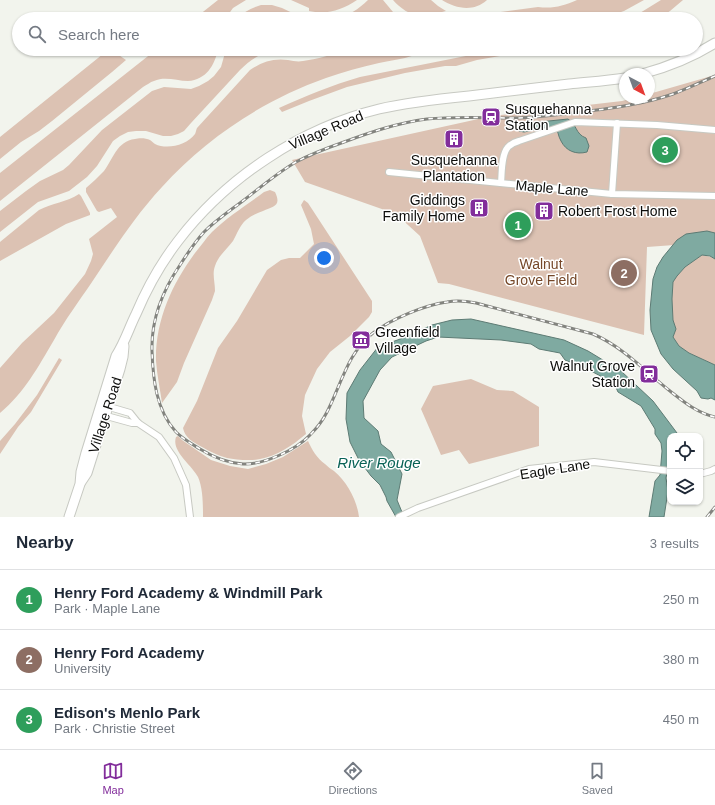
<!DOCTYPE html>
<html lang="en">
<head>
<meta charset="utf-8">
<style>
  body { margin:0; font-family:Helvetica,sans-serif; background:#f6f6f7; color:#1f2937 }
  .controls { position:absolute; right:12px; bottom:12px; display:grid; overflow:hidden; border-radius:8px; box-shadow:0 1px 3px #0004 }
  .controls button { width:36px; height:36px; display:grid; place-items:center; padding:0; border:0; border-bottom:1px solid #e0e1e3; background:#fff; color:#1f2937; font:20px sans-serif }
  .compass { position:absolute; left:619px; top:68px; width:36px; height:36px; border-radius:50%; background:#fff; box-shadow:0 1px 3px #0004; rotate:139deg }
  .you { position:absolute; left:324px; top:258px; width:14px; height:14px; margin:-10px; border:3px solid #fff; border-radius:50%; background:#1a73e8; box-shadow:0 0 0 6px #1a73e833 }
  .badge { display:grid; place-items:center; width:26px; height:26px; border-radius:50%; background:#822d9b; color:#fff; font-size:13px; font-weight:700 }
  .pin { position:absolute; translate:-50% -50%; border:2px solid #fff; box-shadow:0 1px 4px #0006 }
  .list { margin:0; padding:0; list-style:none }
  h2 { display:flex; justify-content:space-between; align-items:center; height:52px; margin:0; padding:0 16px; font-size:17px }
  h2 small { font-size:13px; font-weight:400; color:#747a83 }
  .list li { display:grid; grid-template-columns:26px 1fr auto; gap:12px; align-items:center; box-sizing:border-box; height:60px; padding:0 16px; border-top:1px solid #e0e1e3 }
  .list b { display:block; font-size:15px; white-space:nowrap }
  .list p { margin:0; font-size:13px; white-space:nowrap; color:#747a83 }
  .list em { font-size:13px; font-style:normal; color:#747a83 }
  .icon { flex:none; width:22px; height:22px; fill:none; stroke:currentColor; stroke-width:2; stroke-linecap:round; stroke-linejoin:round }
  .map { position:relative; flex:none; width:715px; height:517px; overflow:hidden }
  .search { position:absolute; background:#fff; box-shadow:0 1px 3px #0004; left:12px; right:12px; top:12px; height:44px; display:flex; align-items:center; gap:10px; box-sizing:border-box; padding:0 14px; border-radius:22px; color:#747a83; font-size:15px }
  .sheet { height:232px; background:#fff }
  nav { display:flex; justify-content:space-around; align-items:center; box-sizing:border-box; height:56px; border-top:1px solid #e0e1e3; background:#fff; font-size:11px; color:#747a83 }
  nav a { display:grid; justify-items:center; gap:2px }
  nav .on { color:#822d9b }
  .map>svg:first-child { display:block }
</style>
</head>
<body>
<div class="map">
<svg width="715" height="517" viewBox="0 0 715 517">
  <rect width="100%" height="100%" fill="#f2f4ed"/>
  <g fill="#dcc2b3">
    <polygon points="218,0 246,0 233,8 225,19 194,19"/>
    <path d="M291,0H357C342,10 327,15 309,11V8Z"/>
    <path d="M368,0H383L393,12L406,19H335C348,16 359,9 368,0Z"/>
    <path d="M393,0H431L438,6L446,11C438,13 428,16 420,16C410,15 400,8 393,0Z"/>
    <path d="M442,0H487C474,12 456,9 442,0Z"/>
    <path d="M577,0H644L624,11L600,19H448L538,7C553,9 563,6 577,0Z"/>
    <polygon points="661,0 683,0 670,11 658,19 628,19 635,16"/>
    <path d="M261,5H272L282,8L305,19H236C244,12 251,8 261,5Z"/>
    <polygon points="107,49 110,49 126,60 112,72 52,121 39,131 21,142 0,159 0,137 103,54"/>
    <path d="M157,49H218C215,65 206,80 188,81C177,81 165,76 154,81C150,82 147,85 143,87L0,201V173Z"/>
    <path d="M226,49H304C295,56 286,51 276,51C261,52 250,60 240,70L191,123L184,131L178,134L171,136H163L146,131H136L128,132L120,136L113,141L97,166L87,177L69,191L38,202L0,232V211L26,191L40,181L63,170L69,165L102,130L152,91L164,87L191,89L199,86L208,81L214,76L221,67L223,60Z"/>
    <path d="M348,49H434C425,52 415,55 405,58C397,60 387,61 379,63C361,67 343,72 326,78C264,100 206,138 162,187C135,216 114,249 92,282C79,301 65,320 54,340C38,367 25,392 0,413V368L22,343L54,313L85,274L91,261L93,254L89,239L117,217L111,208L99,212L97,211L86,192V188C92,183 98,177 104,171C113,159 117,141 135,139C139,138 146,138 150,140C152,141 153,143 155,144C167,150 187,145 195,134C196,132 196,130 197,128L250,70C262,62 273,58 288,60C293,61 298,62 303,61C319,59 333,54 348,49Z"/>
    <path d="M501,49H581L550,52H523L477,60L456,66H445L405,73L347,87L309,101L282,112L279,108C306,96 332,85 360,77Z"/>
    <polygon points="715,75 715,242 647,247 644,335 449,284 438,283 420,236 396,214 305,182 292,160 492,116 622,101 634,98 649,98 649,94"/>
    <path d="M270,190L275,192C282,207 273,206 263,211C257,213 251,216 246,220C240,225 237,234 233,241C227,249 218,256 215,266C212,274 215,282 215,291C214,294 213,297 212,300L184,363L177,382L162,403C160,389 157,375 156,361C155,321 172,284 195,253C201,246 206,238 212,232C227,217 247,205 264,192Z"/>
    <path d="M79,194L81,196L90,213V215L66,224L0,261V242L39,210C52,203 67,202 79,194Z"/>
    <path d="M304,200L308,203L372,301V312L369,317L350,336L330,352L317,369L305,395L302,416L306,434C293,445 277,456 260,459C252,461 236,460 227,458C219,456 209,451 202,447C193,442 185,438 183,428L197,401L218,348L237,321L267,270L281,260L289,258H300L314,244L311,229L301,205Z"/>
    <polygon points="702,255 711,257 715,259 715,365 689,353 679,346 673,337 672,299 673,282 677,276 685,267"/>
    <polygon points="59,358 62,360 31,412 18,427 0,454 0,441 15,424 37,395"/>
    <polygon points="471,379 497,390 513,391 539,407 539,446 469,464 459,450 441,455 421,409 433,386"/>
    <path d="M178,436L182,440L211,460L230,466L248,469L266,464L283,457L308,441C312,450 317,458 325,464C328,467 331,469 334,471C347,482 357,500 359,517H203C203,505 203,488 198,477C192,465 171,451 176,437Z"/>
  </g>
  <g fill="#7faaa1" stroke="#5d7b74">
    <path d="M568,119C577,124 575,134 586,138L589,146L587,152C576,155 566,151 561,141C558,136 558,130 555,126L524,132L519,131L517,128L520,124Z"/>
    <polygon points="707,231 715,233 715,259 710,256 702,255 685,267 677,276 673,282 672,299 673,320 676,329 673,337 679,346 689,353 715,365 715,400 711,398 708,399 701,398 697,391 673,369 661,354 651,330 650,310 653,279 657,267 663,257 677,240 686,234"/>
    <polygon points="471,319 564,340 588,351 621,371 653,401 677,433 678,436 670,436 670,455 666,478 668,491 664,517 649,517 655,481 660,475 662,451 661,443 655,434 655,429 641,406 618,392 614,383 589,370 565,360 560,353 539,349 531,344 501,340 438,337 426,341 392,357 380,370 363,401 364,418 378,431 381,444 391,452 402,474 397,500 404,517 396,517 387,501 386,497 380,485 371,476 359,460 350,442 346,419 347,393 360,370 378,347 403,338 432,325 452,320"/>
  </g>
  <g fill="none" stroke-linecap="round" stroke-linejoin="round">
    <defs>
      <g id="street">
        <polyline points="389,172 612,194 715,196"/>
        <path d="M501,183C502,173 501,155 508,147C511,144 515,142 519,141L575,122L657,125L715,130"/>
        <polyline points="612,194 617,123"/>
        <polyline points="106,406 130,413 138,423 159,437 174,458 186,485 190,517"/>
        <polyline points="103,415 132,423 138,423"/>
        <polyline points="700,474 711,471 715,469"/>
        <polyline points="399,517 418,508 529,469 594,462 670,471"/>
      </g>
      <g id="secondary">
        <path d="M642,74C668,67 693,57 715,43"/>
        <polyline points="81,482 87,473 120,369 123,357 124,346"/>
        <path d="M69,517L80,484L81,472L86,453L116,356C125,342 129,328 136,314C147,288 161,263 178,241C227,177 301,128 379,109C409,102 439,99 469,96C503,92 536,88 569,84C588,82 606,81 625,78"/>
      </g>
    </defs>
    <use href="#street" stroke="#c7c9c2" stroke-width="8"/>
    <use href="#secondary" stroke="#c7c9c2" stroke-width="11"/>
    <use href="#street" stroke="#fff" stroke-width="6"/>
    <use href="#secondary" stroke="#fff" stroke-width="9"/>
    <defs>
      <g id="rail">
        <path d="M715,76C701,82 687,89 673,94C644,104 613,108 582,112C561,114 540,117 519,118C488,118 457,116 427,119C397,123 371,132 344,142C327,148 311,154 296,162C277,173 261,187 244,200C231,210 216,220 204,232C195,242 187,254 180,265C163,290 151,320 152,351C153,379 156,410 176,432C183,439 192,444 200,449C213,457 227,463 243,464C263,465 296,450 310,435C317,428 323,420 327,412C341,385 348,352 373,333C391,319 425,305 447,302C457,300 466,301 476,303L593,334C623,347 645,371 670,391C684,402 697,413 715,417"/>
        <polyline points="707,517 715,507"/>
      </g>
    </defs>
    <use href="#rail" stroke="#83847f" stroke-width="3"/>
    <use href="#rail" stroke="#fff" stroke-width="1.5" stroke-dasharray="4.5" stroke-linecap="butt"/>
  </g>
  <defs>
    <symbol id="station-square" viewBox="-11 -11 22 22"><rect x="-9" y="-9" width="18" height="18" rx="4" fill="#822d9b" stroke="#fff"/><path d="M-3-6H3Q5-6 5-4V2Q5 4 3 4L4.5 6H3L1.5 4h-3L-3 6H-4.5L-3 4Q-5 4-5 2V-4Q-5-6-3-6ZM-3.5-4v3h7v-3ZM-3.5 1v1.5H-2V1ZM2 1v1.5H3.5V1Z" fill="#fff"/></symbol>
    <symbol id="building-square" viewBox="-11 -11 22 22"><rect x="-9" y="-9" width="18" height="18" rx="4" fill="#822d9b" stroke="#fff"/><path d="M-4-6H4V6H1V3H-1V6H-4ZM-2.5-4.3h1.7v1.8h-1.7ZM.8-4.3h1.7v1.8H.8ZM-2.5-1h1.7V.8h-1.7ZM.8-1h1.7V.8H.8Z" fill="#fff"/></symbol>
    <symbol id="museum-square" viewBox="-11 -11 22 22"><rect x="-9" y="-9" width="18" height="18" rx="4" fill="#822d9b" stroke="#fff"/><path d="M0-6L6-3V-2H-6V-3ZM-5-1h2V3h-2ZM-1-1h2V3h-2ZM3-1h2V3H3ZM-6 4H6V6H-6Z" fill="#fff"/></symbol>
  </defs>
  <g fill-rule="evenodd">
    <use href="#station-square" x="480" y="106" width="22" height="22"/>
    <use href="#building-square" x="443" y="128" width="22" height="22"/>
    <use href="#building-square" x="468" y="197" width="22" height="22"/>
    <use href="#building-square" x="533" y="200" width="22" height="22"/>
    <use href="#museum-square" x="350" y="329" width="22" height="22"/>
    <use href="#station-square" x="638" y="363" width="22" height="22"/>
  </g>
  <g text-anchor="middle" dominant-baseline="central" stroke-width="3" stroke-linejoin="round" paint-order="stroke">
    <g font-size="14" fill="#0d0d0b" stroke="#fff" text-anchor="start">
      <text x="505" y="109">Susquehanna<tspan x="505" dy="16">Station</tspan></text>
      <text x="454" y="160" text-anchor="middle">Susquehanna<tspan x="454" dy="16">Plantation</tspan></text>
      <text x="465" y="200" text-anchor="end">Giddings<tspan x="465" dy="16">Family Home</tspan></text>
      <text x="558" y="211">Robert Frost Home</text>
      <text x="375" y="332">Greenfield<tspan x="375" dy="16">Village</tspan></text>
      <text x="635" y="366" text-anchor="end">Walnut Grove<tspan x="635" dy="16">Station</tspan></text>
    </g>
    <g font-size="14" fill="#0d0d0b" stroke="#fff">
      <text transform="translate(326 130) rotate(-23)">Village Road</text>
      <text transform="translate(552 188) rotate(5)">Maple Lane</text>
      <text transform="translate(105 415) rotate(-72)">Village Road</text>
      <text transform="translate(555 469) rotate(-9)">Eagle Lane</text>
    </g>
    <g font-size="14" fill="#754728" stroke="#fff">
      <text x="541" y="264">Walnut<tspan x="541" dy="16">Grove Field</tspan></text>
    </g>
    <g font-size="15" font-style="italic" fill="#086256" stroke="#fff">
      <text x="379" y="462">River Rouge</text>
    </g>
  </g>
</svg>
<div class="controls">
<button><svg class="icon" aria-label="locate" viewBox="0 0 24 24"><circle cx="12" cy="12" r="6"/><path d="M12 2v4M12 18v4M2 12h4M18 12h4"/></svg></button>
<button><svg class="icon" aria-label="layers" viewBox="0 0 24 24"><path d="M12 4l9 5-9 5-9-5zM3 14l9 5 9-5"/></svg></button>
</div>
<svg class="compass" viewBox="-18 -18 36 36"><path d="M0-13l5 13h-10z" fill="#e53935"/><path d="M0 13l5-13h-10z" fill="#747a83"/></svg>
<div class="you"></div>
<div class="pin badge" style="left:518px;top:225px;background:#2e9e5b">1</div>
<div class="pin badge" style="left:624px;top:273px;background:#8d6e63">2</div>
<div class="pin badge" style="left:665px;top:150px;background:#2e9e5b">3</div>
<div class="search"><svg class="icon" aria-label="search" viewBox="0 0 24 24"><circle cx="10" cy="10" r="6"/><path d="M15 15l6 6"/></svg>Search here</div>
</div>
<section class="sheet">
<h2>Nearby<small>3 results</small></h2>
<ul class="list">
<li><span class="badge" style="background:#2e9e5b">1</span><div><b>Henry Ford Academy &amp; Windmill Park</b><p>Park · Maple Lane</p></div><em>250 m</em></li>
<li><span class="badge" style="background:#8d6e63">2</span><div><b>Henry Ford Academy</b><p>University</p></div><em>380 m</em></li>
<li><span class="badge" style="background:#2e9e5b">3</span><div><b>Edison's Menlo Park</b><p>Park · Christie Street</p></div><em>450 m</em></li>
</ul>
</section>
<nav>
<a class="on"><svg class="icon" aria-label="map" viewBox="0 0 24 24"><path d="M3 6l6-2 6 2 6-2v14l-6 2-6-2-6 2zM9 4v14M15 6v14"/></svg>Map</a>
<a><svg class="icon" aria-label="directions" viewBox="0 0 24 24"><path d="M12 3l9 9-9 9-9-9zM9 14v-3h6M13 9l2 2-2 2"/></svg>Directions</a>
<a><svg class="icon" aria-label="saved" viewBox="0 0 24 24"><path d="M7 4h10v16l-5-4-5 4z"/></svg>Saved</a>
</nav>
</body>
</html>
